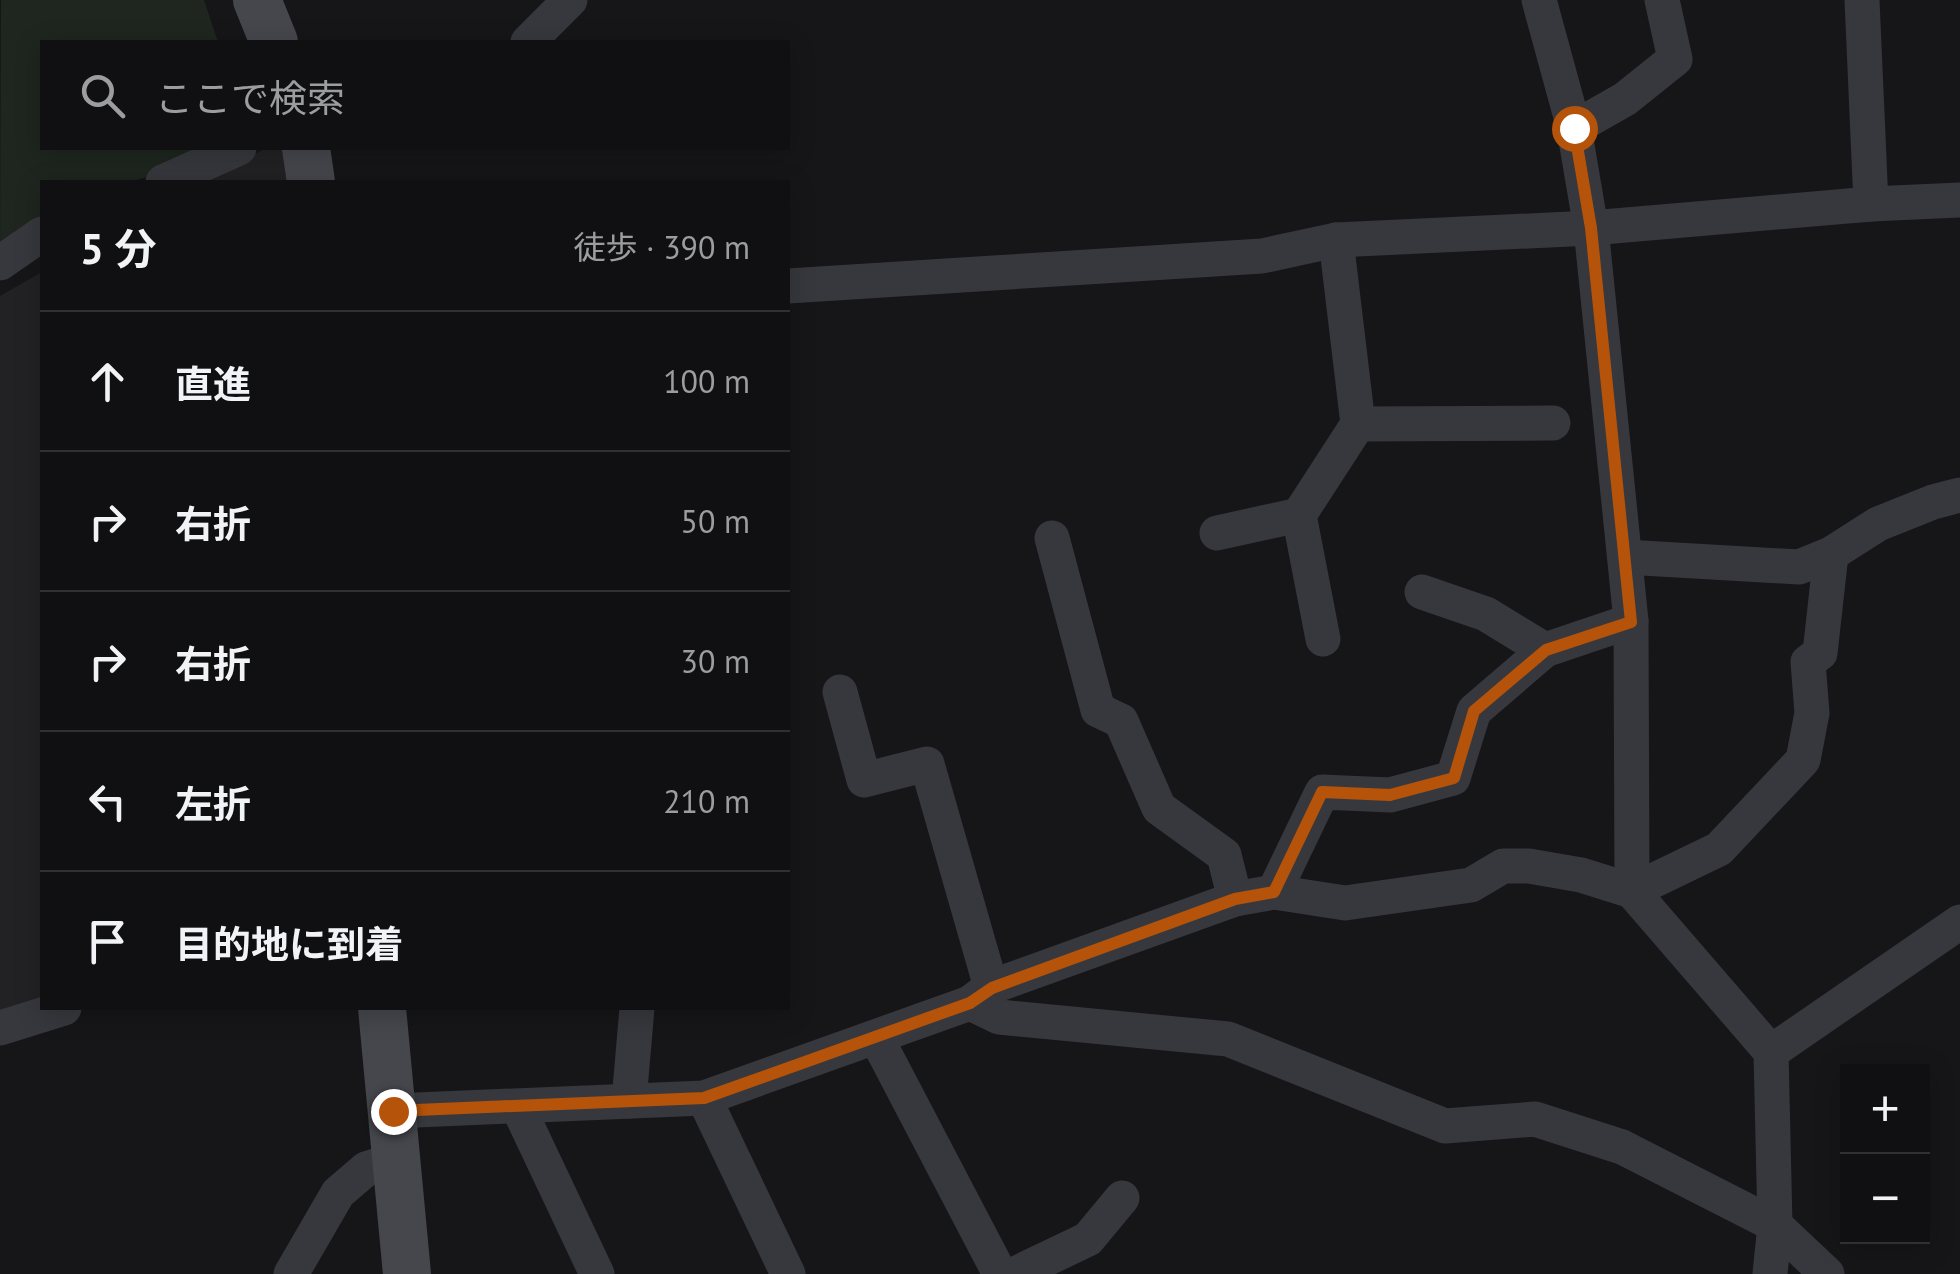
<!DOCTYPE html>
<html lang="ja">
<head>
<meta charset="utf-8">
<style>
  body { margin:0; font-family:"PT Sans","Noto Sans JP",sans-serif; background:#19191b; color:#f1f3f6 }
  .controls { position:absolute; right:30px; bottom:30px; display:grid; overflow:hidden; border-radius:0px; box-shadow:0 5px 25px #0003 }
  .controls button { width:90px; height:90px; display:grid; place-items:center; padding:0; border:0; border-bottom:2px solid #303032; background:#101012; color:#f1f3f6; font:50px sans-serif }
  .stop { position:absolute; width:30px; height:30px; margin:-22px; border:8px solid #b45309; border-radius:50%; background:#fff }
  .stop.end { background:#b45309; border-color:#fff; box-shadow:0 2px 10px #0008 }
  .list { margin:0; padding:0; list-style:none }
  h2 { display:flex; justify-content:space-between; align-items:center; height:130px; margin:0; padding:0 40px; font-size:42px }
  h2 small { font-size:32px; font-weight:400; color:#9c9d9f }
  .list li { display:grid; grid-template-columns:65px 1fr auto; gap:30px; align-items:center; box-sizing:border-box; height:140px; padding:0 40px; border-top:2px solid #303032 }
  .list b { display:block; font-size:38px; white-space:nowrap }
  .list em { font-size:32px; font-style:normal; color:#9c9d9f }
  .icon { flex:none; width:55px; height:55px; fill:none; stroke:currentColor; stroke-width:2; stroke-linecap:round; stroke-linejoin:round }
  .map { position:relative; flex:none; width:1960px; height:1274px; overflow:hidden }
  .search { position:absolute; background:#101012; box-shadow:0 5px 25px #0003; left:40px; top:40px; width:750px; height:110px; display:flex; align-items:center; gap:25px; box-sizing:border-box; padding:0 35px; border-radius:0px; color:#9c9d9f; font-size:38px }
  .panel { position:absolute; background:#101012; box-shadow:0 5px 25px #0003; left:40px; top:180px; width:750px; height:830px; border-radius:0px }
  .map>svg:first-child { display:block }
</style>
</head>
<body>
<div class="map">
<svg width="1960" height="1274" viewBox="0 0 1960 1274">
  <rect width="100%" height="100%" fill="#161618"/>
  <g fill="#222225">
    <polygon points="266,148 294,148 296,182 204,182"/>
    <polygon points="42,272 42,1001 0,1012 0,296"/>
  </g>
  <polygon fill="#1e261f" points="204,0 218,42 42,42 42,148 199,148 203,158 131,182 42,182 42,220 0,250 1,0"/>
  <g fill="none" stroke-linecap="round" stroke-linejoin="round">
    <g stroke="#37383d" stroke-width="35">
      <polyline points="1539,0 1574,128 1591,228 1631,621 1632,891 1771,1052 1775,1225 1770,1274"/>
      <polyline points="1862,0 1871,204"/>
      <polyline points="528,42 570,0"/>
      <polyline points="1574,128 1625,99 1675,59 1662,0"/>
      <polyline points="163,182 239,148"/>
      <polyline points="0,263 42,234"/>
      <polyline points="788,286 1262,256 1336,240 1591,228 1871,204 1960,200"/>
      <polyline points="1358,424 1553,423"/>
      <polyline points="1217,533 1299,515"/>
      <polyline points="1052,538 1098,710 1121,721 1159,808 1224,855 1235,899"/>
      <polyline points="1625,557 1799,567 1831,554 1878,524 1933,502 1960,495"/>
      <polyline points="1422,592 1486,614 1545,650"/>
      <polyline points="1323,639 1299,515 1358,424 1336,240"/>
      <polyline points="840,692 864,780 927,764 991,987"/>
      <polyline points="1274,892 1322,792 1390,795 1453,778 1474,711 1545,650 1631,621"/>
      <polyline points="970,1003 991,987 1235,899 1274,892 1345,903 1471,885 1503,866 1529,866 1581,875 1632,891 1719,849 1803,760 1812,713 1808,662 1820,653 1831,554"/>
      <polyline points="0,1028 64,1008"/>
      <polyline points="877,1039 1000,1274"/>
      <polyline points="1771,1052 1960,922"/>
      <polyline points="704,1098 788,1274"/>
      <polyline points="629,1101 637,1008"/>
      <polyline points="518,1107 597,1274"/>
      <polyline points="393,1111 704,1098 970,1003 999,1017 1228,1039 1445,1126 1535,1119 1622,1147 1775,1225 1827,1274"/>
      <polyline points="291,1274 338,1193 366,1169 397,1159"/>
      <polyline points="1015,1274 1088,1239 1122,1198"/>
    </g>
    <g stroke="#45474d" stroke-width="48">
      <polyline points="257,0 274,42"/>
      <polyline points="306,148 311,182"/>
      <polyline points="382,1008 407,1274"/>
    </g>
  </g>
  <g fill="none" stroke-linecap="round" stroke-linejoin="round">
    <polyline stroke="#b45309" stroke-width="12" points="393,1111 704,1098 970,1003 992,988 1235,899 1274,892 1322,792 1390,795 1454,778 1474,711 1546,650 1631,622 1591,228 1574,128"/>
  </g>
</svg>
<div class="controls">
<button>+</button>
<button>−</button>
</div>
<div class="stop" style="left:1574px;top:128px"></div>
<div class="stop end" style="left:393px;top:1111px"></div>
<div class="search"><svg class="icon" aria-label="search" viewBox="0 0 24 24"><circle cx="10" cy="10" r="6"/><path d="M15 15l6 6"/></svg>ここで検索</div>
<section class="panel">
<h2>5 分<small>徒歩 · 390 m</small></h2>
<ul class="list">
<li><svg class="icon" aria-label="ahead" viewBox="0 0 24 24"><path d="M12 20V5M6 11l6-6 6 6"/></svg><div><b>直進</b></div><em>100 m</em></li>
<li><svg class="icon" aria-label="right" viewBox="0 0 24 24"><path d="M7 20v-9h11M14 6l5 5-5 5"/></svg><div><b>右折</b></div><em>50 m</em></li>
<li><svg class="icon" aria-label="right" viewBox="0 0 24 24"><path d="M7 20v-9h11M14 6l5 5-5 5"/></svg><div><b>右折</b></div><em>30 m</em></li>
<li><svg class="icon" aria-label="left" viewBox="0 0 24 24"><path d="M17 20v-9H6M10 6l-5 5 5 5"/></svg><div><b>左折</b></div><em>210 m</em></li>
<li><svg class="icon" aria-label="arrive" viewBox="0 0 24 24"><path d="M6 21V4h12l-3 4 3 4H6"/></svg><div><b>目的地に到着</b></div></li>
</ul>
</section>
</div>
</body>
</html>
